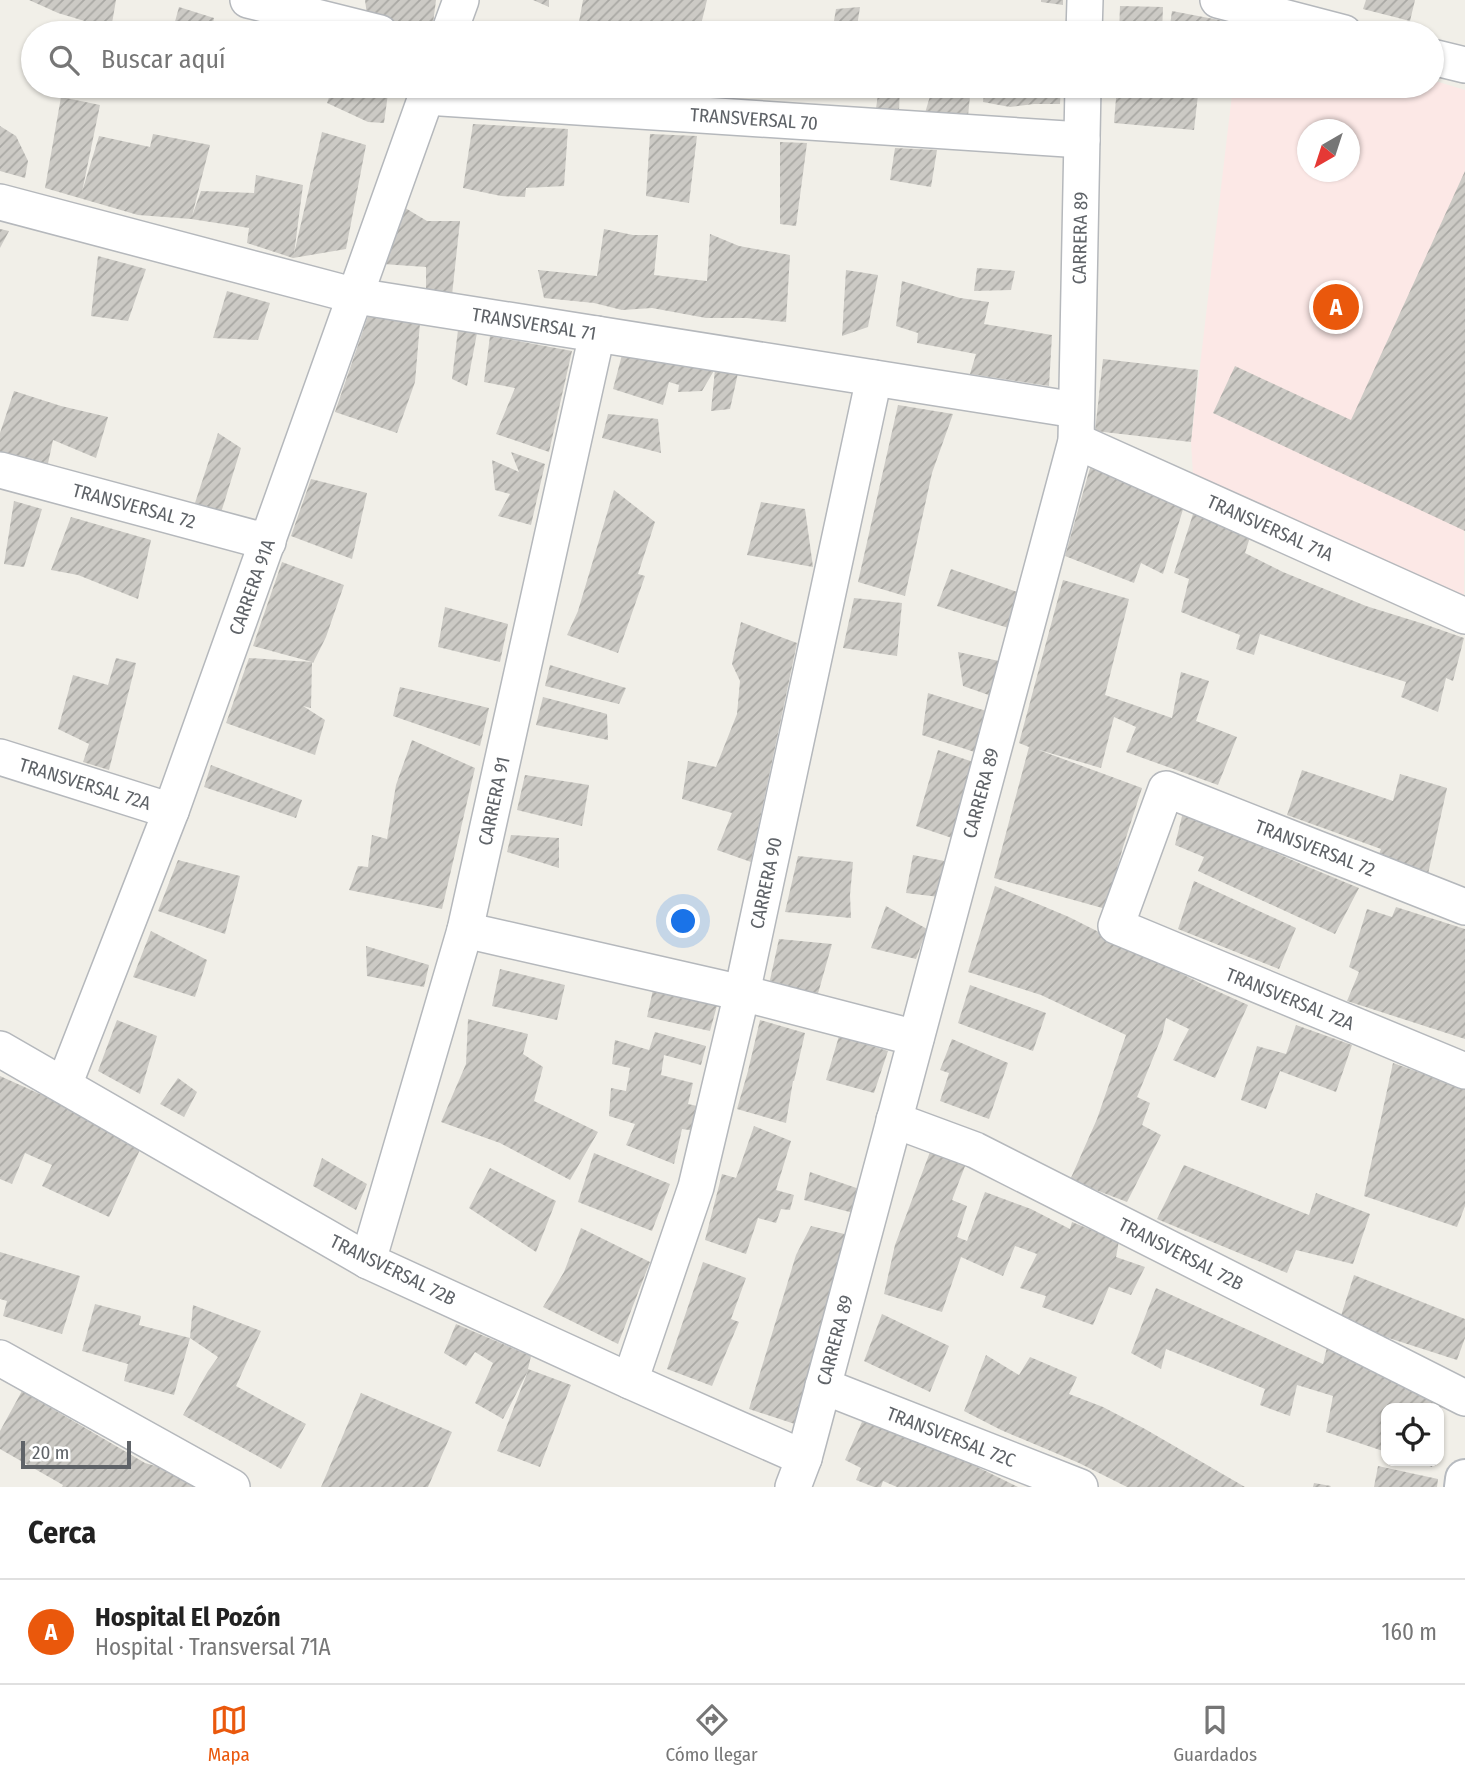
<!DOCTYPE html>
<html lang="es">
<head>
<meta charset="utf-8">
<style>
  body { margin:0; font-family:"Fira Sans Condensed",sans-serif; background:#f2f2f2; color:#222 }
  .controls { position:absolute; right:21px; bottom:21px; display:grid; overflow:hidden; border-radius:14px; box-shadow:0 2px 5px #0004 }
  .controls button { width:63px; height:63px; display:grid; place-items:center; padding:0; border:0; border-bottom:2px solid #e0e0e0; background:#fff; color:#222; font:35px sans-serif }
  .compass { position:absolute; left:1297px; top:119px; width:63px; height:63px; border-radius:50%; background:#fff; box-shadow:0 2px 5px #0004; rotate:219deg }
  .scale { position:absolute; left:21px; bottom:18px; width:110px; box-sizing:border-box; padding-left:7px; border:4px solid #5f6368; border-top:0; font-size:19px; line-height:24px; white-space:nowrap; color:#5f6368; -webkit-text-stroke:5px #fff; paint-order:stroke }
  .you { position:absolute; left:684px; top:922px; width:24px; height:24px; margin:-18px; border:5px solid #fff; border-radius:50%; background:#1a73e8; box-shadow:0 0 0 10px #1a73e833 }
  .badge { display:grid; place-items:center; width:46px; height:46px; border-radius:50%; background:#ea580c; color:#fff; font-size:23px; font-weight:700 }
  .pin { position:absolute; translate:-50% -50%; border:4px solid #fff; box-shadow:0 2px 7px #0006 }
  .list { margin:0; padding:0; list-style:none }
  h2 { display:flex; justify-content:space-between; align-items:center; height:91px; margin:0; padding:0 28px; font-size:30px }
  h2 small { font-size:23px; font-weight:400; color:#767676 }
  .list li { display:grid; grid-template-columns:46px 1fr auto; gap:21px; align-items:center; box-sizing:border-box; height:105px; padding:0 28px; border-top:2px solid #e0e0e0 }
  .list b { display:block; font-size:26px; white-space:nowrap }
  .list p { margin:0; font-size:23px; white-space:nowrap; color:#767676 }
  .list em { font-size:23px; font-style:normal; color:#767676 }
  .icon { flex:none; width:38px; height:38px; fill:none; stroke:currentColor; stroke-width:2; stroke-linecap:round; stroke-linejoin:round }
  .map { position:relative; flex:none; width:1465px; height:1487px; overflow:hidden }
  .search { position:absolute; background:#fff; box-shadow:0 2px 5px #0004; left:21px; right:21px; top:21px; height:77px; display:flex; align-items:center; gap:18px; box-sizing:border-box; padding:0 24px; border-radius:38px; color:#767676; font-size:26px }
  .sheet { height:196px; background:#fff }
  nav { display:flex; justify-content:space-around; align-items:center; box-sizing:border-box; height:98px; border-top:2px solid #e0e0e0; background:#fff; font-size:19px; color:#767676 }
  nav a { display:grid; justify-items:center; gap:4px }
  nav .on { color:#ea580c }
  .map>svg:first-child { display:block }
</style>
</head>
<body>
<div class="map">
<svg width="1465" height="1487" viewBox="0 0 1465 1487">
  <defs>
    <pattern id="building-hatch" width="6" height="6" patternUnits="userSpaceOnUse" patternTransform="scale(1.75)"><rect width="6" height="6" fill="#cccac5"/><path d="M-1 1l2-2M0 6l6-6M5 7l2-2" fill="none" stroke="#a9a8a4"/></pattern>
  </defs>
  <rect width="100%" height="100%" fill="#f1efe8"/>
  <path fill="#fce8e6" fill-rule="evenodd" d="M1432,80L1465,90L1464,598L1193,475L1191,442L1233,86H1432ZM1308,130H1350V172H1308Z"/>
  <g fill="url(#building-hatch)">
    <polygon points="29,0 116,0 111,29 58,13"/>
    <polygon points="365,0 436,0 432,31 367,15"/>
    <polygon points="533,0 549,0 549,7"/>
    <polygon points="583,0 707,0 699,33 577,33"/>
    <polygon points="1041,0 1063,0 1063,5 1041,2"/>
    <polygon points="1366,0 1415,0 1410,21 1363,9"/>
    <polygon points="1120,6 1163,7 1162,33 1119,33"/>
    <polygon points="179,7 214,18 211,33 177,33 173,29"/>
    <polygon points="860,7 856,33 832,33 836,9"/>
    <polygon points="1172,11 1240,24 1238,33 1169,33"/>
    <polygon points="551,28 549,33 520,33 520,31"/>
    <polygon points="236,29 299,31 299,33 235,33"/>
    <polygon points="333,86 389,86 384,123 368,122 327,103"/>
    <polygon points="824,86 849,86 848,89 824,89"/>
    <polygon points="879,86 900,86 899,111 876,109"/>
    <polygon points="933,86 971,86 968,116 925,113"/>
    <polygon points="985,86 1061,86 1060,104 1034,104 1010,107 983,102"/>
    <polygon points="1117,86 1199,86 1194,130 1114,123"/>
    <polygon points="61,97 100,105 82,192 99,136 150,147 153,134 210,145 192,216 201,191 254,193 256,175 303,185 294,254 322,132 366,145 346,249 293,258 247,243 249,228 191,219 138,215 45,188"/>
    <polygon points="473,124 568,129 564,186 526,188 525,197 501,196 463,188"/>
    <polygon points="0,126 16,136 28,161 25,178 0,171"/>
    <polygon points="650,134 697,136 689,203 646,196"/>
    <polygon points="780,142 807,143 796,226 780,224"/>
    <polygon points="895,148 937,150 931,187 890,180"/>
    <polygon points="1465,171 1465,531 1213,413 1235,366 1351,420"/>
    <polygon points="402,206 427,221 460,221 452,295 426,291 426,267 383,264"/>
    <polygon points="0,229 9,231 0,248"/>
    <polygon points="604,229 633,235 658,235 654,275 707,281 710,234 739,246 790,255 786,322 747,318 706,318 652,308 622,310 594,303 544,298 538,270 597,276"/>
    <polygon points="98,256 146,269 128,321 91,316"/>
    <polygon points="977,268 1015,271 1011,290 974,291"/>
    <polygon points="846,270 878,275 868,327 842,336"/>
    <polygon points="902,281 960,298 989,302 984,324 1052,335 1049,386 970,374 976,354 917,343 918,333 896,326"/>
    <polygon points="227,291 270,303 258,340 213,338"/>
    <polygon points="369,313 420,323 415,382 397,433 335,412"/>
    <polygon points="458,330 477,333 467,386 452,379"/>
    <polygon points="490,336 572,351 549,452 496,434 515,388 484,382"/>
    <polygon points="623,351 715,369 702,391 678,392 679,385 669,382 663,405 613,389"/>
    <polygon points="1103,359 1198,370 1191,442 1095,431"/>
    <polygon points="715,369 738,373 730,409 711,411"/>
    <polygon points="14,391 61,406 108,417 96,458 53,440 47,468 0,456 0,433"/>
    <polygon points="898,405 953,414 932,473 905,596 858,582"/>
    <polygon points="608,414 658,419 661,453 602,438"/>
    <polygon points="218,433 241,448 220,516 193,509"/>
    <polygon points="511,452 545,464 531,525 498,516 510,494 495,490 492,460 519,472"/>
    <polygon points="1092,461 1185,503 1163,574 1141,563 1134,583 1065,556"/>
    <polygon points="311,479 367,493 352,559 291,536"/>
    <polygon points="614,490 655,522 638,574 645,576 618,653 567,635 578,611"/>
    <polygon points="14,501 42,509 24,567 4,564"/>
    <polygon points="761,502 805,509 813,567 747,555"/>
    <polygon points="1194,511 1251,534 1245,553 1283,572 1366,606 1424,624 1464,638 1453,681 1446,678 1438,712 1401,697 1406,682 1345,663 1260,634 1254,655 1236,649 1240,635 1181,612 1189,579 1174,573"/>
    <polygon points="71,517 151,540 138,599 78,575 51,570"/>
    <polygon points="282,562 344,585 326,637 313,663 312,662 311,708 303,706 325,720 315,755 226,723 249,658 312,662 253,646"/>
    <polygon points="951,569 1023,594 1015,630 937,606"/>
    <polygon points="1063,580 1129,599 1105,695 1172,718 1181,672 1209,681 1196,721 1237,737 1218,785 1126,752 1136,727 1114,717 1101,768 1036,749 1142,788 1123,847 1106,909 994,878 1029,747 1019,743"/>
    <polygon points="854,598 902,603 897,656 843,648"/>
    <polygon points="445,607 508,624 500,662 438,647"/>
    <polygon points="741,622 797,643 751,862 717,850 732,813 682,799 688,761 716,767 737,714 740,681 732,664"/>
    <polygon points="958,652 1008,663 1000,699 963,686"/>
    <polygon points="116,658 136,663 109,770 83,762 89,744 58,729 73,675 108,685"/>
    <polygon points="550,665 626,688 619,704 545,686"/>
    <polygon points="400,687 489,708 480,746 393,716"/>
    <polygon points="928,693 996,714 987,756 922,735"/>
    <polygon points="543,697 607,714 608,740 536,725"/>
    <polygon points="412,740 475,768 442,909 349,890 358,866 368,867 372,835 387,839 396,785"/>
    <polygon points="938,750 985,766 967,843 916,826"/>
    <polygon points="211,765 302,800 296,818 204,787"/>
    <polygon points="1302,770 1393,801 1400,774 1447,788 1428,874 1378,857 1381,849 1287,815"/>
    <polygon points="525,775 589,785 582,826 517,810"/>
    <polygon points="1183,812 1301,864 1359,888 1335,934 1198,871 1204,857 1175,845"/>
    <polygon points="511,835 559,838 559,868 507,852"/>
    <polygon points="913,855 955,863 948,898 906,893"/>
    <polygon points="798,856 853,862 850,895 851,918 785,912"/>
    <polygon points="178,860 240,876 225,934 158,911"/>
    <polygon points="1194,881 1296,928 1279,969 1178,929"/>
    <polygon points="995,886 1069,917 1208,987 1248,1005 1215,1078 1173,1060 1189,1029 1166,1018 1162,1036 1137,1097 1150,1103 1142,1125 1161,1135 1127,1202 1070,1180 1097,1119 1126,1035 1041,995 968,972"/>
    <polygon points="886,906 927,929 916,959 871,948"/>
    <polygon points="1396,907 1465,929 1465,1039 1347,1001 1359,972 1349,967 1367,909 1392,917"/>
    <polygon points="151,931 207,960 195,997 133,977"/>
    <polygon points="779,939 832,944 815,1004 768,989"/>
    <polygon points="366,946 429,965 424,987 367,976"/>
    <polygon points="500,969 565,985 557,1020 492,1006"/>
    <polygon points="970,985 1046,1013 1033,1051 958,1023"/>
    <polygon points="653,990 718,1002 710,1031 647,1017"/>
    <polygon points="468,1019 528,1034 523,1054 543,1067 534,1101 598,1132 570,1180 500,1143 441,1122 466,1064"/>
    <polygon points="117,1020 157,1036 140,1094 98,1071"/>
    <polygon points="760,1020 805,1033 794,1081 793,1081 786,1123 737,1109 748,1071"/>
    <polygon points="1296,1025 1352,1045 1336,1092 1280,1071 1266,1109 1241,1100 1257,1046 1286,1054"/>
    <polygon points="655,1032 706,1046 701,1065 664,1055 661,1075 693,1083 688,1104 706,1108 704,1132 682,1129 674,1164 626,1145 635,1124 609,1116 611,1088 626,1091 630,1068 612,1064 615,1040 649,1050"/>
    <polygon points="839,1036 888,1051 874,1093 826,1080"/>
    <polygon points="952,1039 1008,1063 989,1119 940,1101 949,1073 940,1070"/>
    <polygon points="1433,1061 1465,1075 1465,1206 1457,1227 1364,1196 1393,1063 1430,1076"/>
    <polygon points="0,1076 144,1141 109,1217 42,1186 52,1165 25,1153 12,1184 0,1179"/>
    <polygon points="178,1078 197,1092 184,1117 160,1104"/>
    <polygon points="754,1126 791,1141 776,1190 794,1195 790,1210 781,1209 776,1223 758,1218 746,1254 705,1240 722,1174 736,1178"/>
    <polygon points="933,1144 967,1161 952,1200 967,1206 957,1237 967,1241 985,1192 1031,1209 1070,1229 1072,1222 1119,1241 1116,1257 1145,1267 1131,1295 1109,1287 1093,1325 1042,1307 1046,1296 1020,1288 1037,1254 1015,1246 1003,1276 961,1257 942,1312 884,1294 895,1245"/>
    <polygon points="594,1153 670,1184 652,1231 578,1202"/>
    <polygon points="322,1158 367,1184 356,1210 313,1186"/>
    <polygon points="1184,1165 1309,1215 1316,1193 1370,1214 1353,1264 1296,1250 1287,1273 1157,1219"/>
    <polygon points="490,1168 556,1201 536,1252 469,1208"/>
    <polygon points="810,1172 868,1192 861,1215 804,1200"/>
    <polygon points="811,1226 857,1237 804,1427 749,1409 796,1255"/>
    <polygon points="581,1228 650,1262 618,1344 543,1307 564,1272"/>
    <polygon points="0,1252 80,1276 62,1334 3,1316 7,1301 0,1299"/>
    <polygon points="703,1262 746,1278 731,1319 739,1322 712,1386 667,1369"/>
    <polygon points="1354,1275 1465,1319 1465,1338 1457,1360 1339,1322"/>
    <polygon points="1156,1288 1323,1364 1327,1347 1446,1397 1439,1413 1439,1408 1386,1408 1386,1452 1326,1432 1333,1396 1297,1385 1290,1416 1260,1405 1265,1389 1166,1349 1161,1369 1131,1353"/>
    <polygon points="95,1304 141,1316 139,1325 190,1338 174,1395 124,1381 128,1364 82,1351"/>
    <polygon points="193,1305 261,1331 236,1386 306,1424 281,1469 183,1415 208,1371 218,1357 190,1338"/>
    <polygon points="882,1314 949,1346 930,1392 864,1361"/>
    <polygon points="456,1324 531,1356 528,1369 571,1385 540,1467 497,1451 528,1371 503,1419 475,1403 493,1363 475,1352 466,1366 444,1353"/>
    <polygon points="986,1355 1019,1375 1030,1357 1077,1377 1069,1394 1103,1407 1145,1429 1245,1487 1127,1487 1079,1463 1001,1430 964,1411"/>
    <polygon points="22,1391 145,1463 198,1478 193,1487 62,1487 63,1485 0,1449 0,1431"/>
    <polygon points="361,1393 452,1432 428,1487 321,1487"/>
    <polygon points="865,1415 943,1450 1018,1487 897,1487 883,1481 881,1487 874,1487 856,1480 861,1468 845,1460"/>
    <polygon points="1416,1461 1434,1461 1432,1467"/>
    <polygon points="1378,1466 1438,1479 1437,1487 1374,1487"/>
    <polygon points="1314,1483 1331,1486 1330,1487 1313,1487"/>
  </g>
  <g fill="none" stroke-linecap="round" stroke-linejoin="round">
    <defs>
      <g id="street">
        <polyline points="248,0 380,33"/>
        <polyline points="1218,0 1344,33"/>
        <polyline points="449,33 461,0"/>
        <polyline points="1084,33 1085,0"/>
        <polyline points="1432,57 1465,65"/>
        <polyline points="426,97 1082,140"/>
        <polyline points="0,202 356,296 1076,410"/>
        <polyline points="1076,441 1465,616"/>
        <polyline points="0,470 268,542"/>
        <polyline points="0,757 171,811"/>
        <polyline points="1465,907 1166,789 1116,926 1465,1071"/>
        <polyline points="465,930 742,993 916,1038"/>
        <polyline points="0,1049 368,1261 630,1381 804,1458"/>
        <polyline points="64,1085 171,811 430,86"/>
        <polyline points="894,1120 975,1150 1465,1398"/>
        <polyline points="368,1261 465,930 597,334"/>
        <polyline points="0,1358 232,1487"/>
        <polyline points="630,1381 696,1187 742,993 874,378"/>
        <polyline points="823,1386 1080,1487"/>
        <polyline points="793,1487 804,1458 1076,441 1083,86"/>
      </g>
      <polyline id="secondary" points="1464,1487 1465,1479"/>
    </defs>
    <use href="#street" stroke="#b5b8bc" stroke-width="38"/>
    <use href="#secondary" stroke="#b6babf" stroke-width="42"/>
    <use href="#street" stroke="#fff" stroke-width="35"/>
    <use href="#secondary" stroke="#fff" stroke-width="38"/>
  </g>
  <g text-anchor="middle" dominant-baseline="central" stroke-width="5" stroke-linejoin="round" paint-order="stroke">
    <g font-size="19" fill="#5f6368" stroke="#fff">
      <text transform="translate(754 119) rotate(4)">TRANSVERSAL 70</text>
      <text transform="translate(1080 238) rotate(-89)">CARRERA 89</text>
      <text transform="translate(534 324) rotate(9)">TRANSVERSAL 71</text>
      <text transform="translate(134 506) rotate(15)">TRANSVERSAL 72</text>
      <text transform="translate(1270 528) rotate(24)">TRANSVERSAL 71A</text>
      <text transform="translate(252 587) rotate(-70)">CARRERA 91A</text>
      <text transform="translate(85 784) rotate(17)">TRANSVERSAL 72A</text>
      <text transform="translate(981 793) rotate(-75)">CARRERA 89</text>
      <text transform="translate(494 801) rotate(-78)">CARRERA 91</text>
      <text transform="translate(1315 848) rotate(21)">TRANSVERSAL 72</text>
      <text transform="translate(766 883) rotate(-78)">CARRERA 90</text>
      <text transform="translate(1290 999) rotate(22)">TRANSVERSAL 72A</text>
      <text transform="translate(1181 1254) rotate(27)">TRANSVERSAL 72B</text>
      <text transform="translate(393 1270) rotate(26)">TRANSVERSAL 72B</text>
      <text transform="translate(835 1340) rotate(-75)">CARRERA 89</text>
      <text transform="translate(951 1437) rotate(21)">TRANSVERSAL 72C</text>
    </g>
  </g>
</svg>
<div class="controls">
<button><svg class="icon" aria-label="locate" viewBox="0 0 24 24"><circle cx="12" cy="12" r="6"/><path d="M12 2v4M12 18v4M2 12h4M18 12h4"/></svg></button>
</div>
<svg class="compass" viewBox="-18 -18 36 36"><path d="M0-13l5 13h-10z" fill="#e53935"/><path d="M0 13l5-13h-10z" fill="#767676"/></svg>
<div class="scale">20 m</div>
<div class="you"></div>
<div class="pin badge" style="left:1336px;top:307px">A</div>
<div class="search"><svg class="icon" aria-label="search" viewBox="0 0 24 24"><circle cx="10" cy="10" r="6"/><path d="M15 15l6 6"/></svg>Buscar aquí</div>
</div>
<section class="sheet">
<h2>Cerca<small></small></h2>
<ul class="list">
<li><span class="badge">A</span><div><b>Hospital El Pozón</b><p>Hospital · Transversal 71A</p></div><em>160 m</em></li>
</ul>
</section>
<nav>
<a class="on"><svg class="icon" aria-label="map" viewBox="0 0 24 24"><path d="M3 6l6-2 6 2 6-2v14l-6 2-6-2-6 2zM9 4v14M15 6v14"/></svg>Mapa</a>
<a><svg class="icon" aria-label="directions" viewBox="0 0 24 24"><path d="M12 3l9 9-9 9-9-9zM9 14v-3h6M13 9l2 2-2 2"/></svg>Cómo llegar</a>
<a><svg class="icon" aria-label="saved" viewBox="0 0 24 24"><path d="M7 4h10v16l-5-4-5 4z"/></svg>Guardados</a>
</nav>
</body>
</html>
